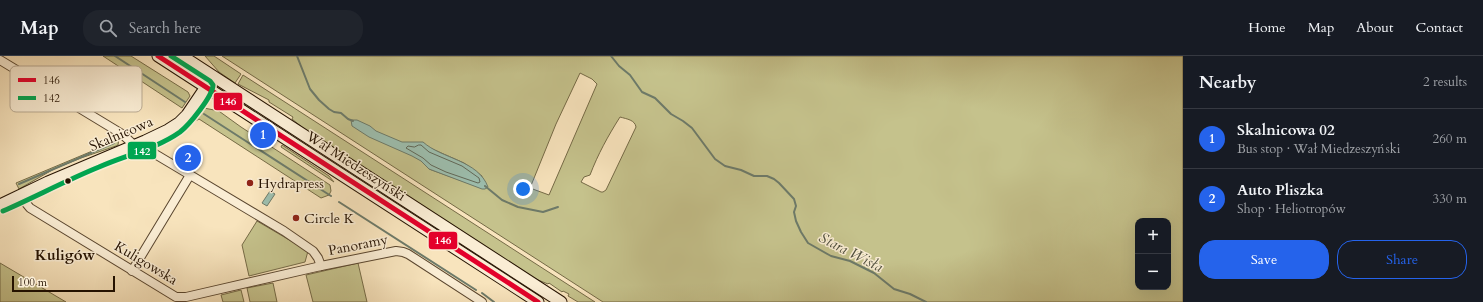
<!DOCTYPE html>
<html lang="en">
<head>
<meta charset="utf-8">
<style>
  body { margin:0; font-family:Cardo,serif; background:#20242c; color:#f1f3f6 }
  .controls { position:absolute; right:12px; bottom:12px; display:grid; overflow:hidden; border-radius:8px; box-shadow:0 4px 16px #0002 }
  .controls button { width:36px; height:36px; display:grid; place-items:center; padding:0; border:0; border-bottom:1px solid #363941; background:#171b24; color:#f1f3f6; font:20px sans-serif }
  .scale { position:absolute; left:12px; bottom:10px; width:103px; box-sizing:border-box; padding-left:4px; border:2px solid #251200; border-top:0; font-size:11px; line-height:14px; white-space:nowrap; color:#251200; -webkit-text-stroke:3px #faedd4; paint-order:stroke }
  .you { position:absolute; left:523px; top:133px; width:14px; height:14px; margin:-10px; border:3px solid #fff; border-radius:50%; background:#1a73e8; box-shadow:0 0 0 6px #1a73e833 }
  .badge { display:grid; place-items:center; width:26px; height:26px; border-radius:50%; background:#2563eb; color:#fff; font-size:13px; font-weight:700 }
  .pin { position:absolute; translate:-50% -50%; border:2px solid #fff; box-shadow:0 1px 4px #0006 }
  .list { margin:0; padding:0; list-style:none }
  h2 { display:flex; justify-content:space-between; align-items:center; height:52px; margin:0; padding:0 16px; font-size:17px }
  h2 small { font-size:13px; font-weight:400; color:#9ea1a6 }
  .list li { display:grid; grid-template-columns:26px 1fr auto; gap:12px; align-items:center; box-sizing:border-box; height:60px; padding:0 16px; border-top:1px solid #363941 }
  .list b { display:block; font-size:15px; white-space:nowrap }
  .list p { margin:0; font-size:13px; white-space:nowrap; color:#9ea1a6 }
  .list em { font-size:13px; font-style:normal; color:#9ea1a6 }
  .actions { display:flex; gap:8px; padding:12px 16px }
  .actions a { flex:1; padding:9px 0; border:1px solid #2563eb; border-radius:16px; text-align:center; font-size:14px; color:#2563eb }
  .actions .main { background:#2563eb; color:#fff }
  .icon { flex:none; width:22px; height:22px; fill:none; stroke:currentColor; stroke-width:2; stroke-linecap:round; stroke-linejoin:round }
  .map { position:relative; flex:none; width:1183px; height:246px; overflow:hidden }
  header { display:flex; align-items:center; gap:24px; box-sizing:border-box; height:56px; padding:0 20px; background:#171b24; border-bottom:1px solid #363941 }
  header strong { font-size:19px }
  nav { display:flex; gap:22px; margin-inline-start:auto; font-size:14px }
  .search { width:280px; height:36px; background:#20242c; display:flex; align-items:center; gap:10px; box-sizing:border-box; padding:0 14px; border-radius:16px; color:#9ea1a6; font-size:15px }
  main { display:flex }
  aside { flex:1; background:#171b24 }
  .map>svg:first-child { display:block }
</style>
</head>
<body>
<header>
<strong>Map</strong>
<div class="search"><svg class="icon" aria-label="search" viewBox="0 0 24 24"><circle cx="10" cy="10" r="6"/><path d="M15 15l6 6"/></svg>Search here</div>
<nav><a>Home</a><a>Map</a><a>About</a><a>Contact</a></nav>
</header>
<main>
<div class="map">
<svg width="1183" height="246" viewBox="0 0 1183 246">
  <rect width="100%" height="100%" fill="#f8e4bd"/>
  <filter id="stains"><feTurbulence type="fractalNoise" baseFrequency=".005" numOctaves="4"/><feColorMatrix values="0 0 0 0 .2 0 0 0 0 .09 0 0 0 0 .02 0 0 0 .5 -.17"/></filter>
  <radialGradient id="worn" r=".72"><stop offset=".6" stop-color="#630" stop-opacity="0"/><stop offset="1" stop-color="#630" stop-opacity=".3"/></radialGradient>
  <g fill="#c5c28c" stroke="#756a46" fill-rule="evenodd">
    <polygon points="103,0 131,0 188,36 190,40 182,52"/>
    <polygon points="205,0 214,0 241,18 235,27 219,16"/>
    <path d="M222,0H1183V246H603ZM580,17L592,23L597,28L549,139L530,132L556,68ZM620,61C627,63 635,64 636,71L606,134L603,136H601L581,126L584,121L590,119C598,98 608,80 620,61ZM430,92L464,107L482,120L479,131L429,113L420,100ZM1138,165H1168V231H1138Z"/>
    <polygon points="243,19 595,246 578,246 568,240 569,238 563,235 562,236 549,227 548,228 533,222 313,80 292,63 293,61 269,46 269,44 238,28"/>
    <polygon points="204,52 214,54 216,53 241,71 330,129 331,135 329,139 321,142 199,63 192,67"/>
    <polygon points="115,80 119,82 118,89 116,90 81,102 54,113 19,133 16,127 109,88"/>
    <polygon points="282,89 329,120 334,126 281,91"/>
    <polygon points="257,165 308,195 305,206 249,220 242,189"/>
    <polygon points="0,207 66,246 0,246"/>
    <polygon points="358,207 367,246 313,246 306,219"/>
    <polygon points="273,227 277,246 250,246 247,232"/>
    <polygon points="241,234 244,246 223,246 221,239"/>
  </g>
  <g fill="#9dbfaf" stroke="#6d7a69">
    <path d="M351,64H357L370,70L376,75L402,86H423C442,103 478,104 488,131L485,133H482L429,113L421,105L412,100L369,81L352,70Z"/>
    <polygon points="270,135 275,138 267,150 262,147"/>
  </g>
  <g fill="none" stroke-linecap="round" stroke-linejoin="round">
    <polygon stroke="#616858" stroke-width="1" points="419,89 421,89 429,96 462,110 479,122 480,126 478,127 446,116 431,109 423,102 406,92 408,90 414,91"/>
    <g stroke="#6d7a69" stroke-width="2">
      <polyline points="115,0 185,46"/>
      <polyline points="297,0 310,33 319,44 329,53 334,56 341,57 348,63 353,65"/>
      <polyline points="611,0 619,10 630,19 642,36 655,42 671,58 683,65 692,72 715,103 725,110 741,114 754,120 767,120 774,123 779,127 794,143 796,150 794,156 796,165 801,176 808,187 831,200 850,205 874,217 894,233 910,238 926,246"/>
      <polyline points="204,58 331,140"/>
      <polyline points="19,128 114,87"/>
      <polyline points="485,130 502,144 518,151 543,156 558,151"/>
      <polyline points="339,146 476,234"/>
      <polyline points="482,237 494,246"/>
    </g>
    <defs>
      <g id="street">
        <polyline points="0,4 122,78 135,90"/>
        <polyline points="145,85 150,94 155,98 284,175 313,195 318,202 321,210"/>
        <polyline points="20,140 30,152 176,241 186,241 321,210 396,195 403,196 408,198 482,246"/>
        <polyline points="132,215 190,119"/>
      </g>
      <g id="secondary">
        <polyline points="158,0 538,246"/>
        <polyline points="182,0 561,246"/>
        <polyline points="0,149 48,126 145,85 168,74 179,67 187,59 210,25"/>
      </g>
    </defs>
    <use href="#street" stroke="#5a462f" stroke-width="10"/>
    <use href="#secondary" stroke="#251200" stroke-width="13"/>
    <use href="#street" stroke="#faedd4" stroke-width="8"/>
    <use href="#secondary" stroke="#faedd4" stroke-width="11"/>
    <defs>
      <polyline id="bus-1" points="158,0 538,246"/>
      <path id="bus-2" d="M3,155C35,141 67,124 99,111C126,99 156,93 180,76C189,69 213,40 213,29L210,25L171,0"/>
    </defs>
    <use href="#bus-1" stroke="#faedd4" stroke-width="8"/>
    <use href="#bus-2" stroke="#faedd4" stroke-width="8"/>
    <use href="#bus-1" stroke="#e4002b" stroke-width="5"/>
    <use href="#bus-2" stroke="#00a651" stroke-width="5"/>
  </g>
  <circle fill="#251200" stroke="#faedd4" stroke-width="1.5" cx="68" cy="125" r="3.5"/>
  <g fill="#8f2418" stroke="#faedd4" stroke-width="1.5">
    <circle cx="250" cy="127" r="4"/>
    <circle cx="296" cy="162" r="4"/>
  </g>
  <g text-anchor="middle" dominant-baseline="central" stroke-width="3" stroke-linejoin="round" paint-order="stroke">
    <g font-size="14" fill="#251200" stroke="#faedd4">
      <text transform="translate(121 78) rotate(-23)">Skalnicowa</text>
      <text transform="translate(356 110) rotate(33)">Wał Miedzeszyński</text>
      <text transform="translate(358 189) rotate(-11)">Panoramy</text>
      <text transform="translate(146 207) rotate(31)">Kuligowska</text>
    </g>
    <g font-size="14" fill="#251200" stroke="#faedd4" text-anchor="start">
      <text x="258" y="127">Hydrapress</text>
      <text x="304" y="162">Circle K</text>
    </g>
    <g font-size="15" font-style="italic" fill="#4f4f3d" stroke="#faedd4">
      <text transform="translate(851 196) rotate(27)">Stara Wisła</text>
    </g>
    <g font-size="15" font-weight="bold" fill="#251200" stroke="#faedd4">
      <text x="65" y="199">Kuligów</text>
    </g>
  </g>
  <rect x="10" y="10" width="132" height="46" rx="6" fill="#faedd4" stroke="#baab94" stroke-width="1"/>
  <rect x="18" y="22" width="18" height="4" fill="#e4002b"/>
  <rect x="18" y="40" width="18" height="4" fill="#00a651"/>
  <g font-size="11" fill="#251200">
    <text x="43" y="28">146</text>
    <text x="43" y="46">142</text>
  </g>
  <g stroke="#faedd4" stroke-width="1.5">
    <rect x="213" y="36" width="30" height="19" rx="4" fill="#e4002b"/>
    <rect x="127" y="85" width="30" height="19" rx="4" fill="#00a651"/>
    <rect x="428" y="175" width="30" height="19" rx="4" fill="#e4002b"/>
  </g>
  <g font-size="11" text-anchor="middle" font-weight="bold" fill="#fff">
    <text x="228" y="49">146</text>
    <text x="142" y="99">142</text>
    <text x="443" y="188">146</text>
  </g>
  <rect width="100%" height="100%" filter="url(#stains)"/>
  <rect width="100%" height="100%" fill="url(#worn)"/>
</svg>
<div class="controls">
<button>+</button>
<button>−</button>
</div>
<div class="scale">100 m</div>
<div class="you"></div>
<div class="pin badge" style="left:263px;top:79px">1</div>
<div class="pin badge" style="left:188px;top:102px">2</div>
</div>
<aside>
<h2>Nearby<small>2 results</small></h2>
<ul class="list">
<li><span class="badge">1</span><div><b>Skalnicowa 02</b><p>Bus stop · Wał Miedzeszyński</p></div><em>260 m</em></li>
<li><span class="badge">2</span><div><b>Auto Pliszka</b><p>Shop · Heliotropów</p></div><em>330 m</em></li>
</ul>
<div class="actions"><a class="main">Save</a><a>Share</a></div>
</aside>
</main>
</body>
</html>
